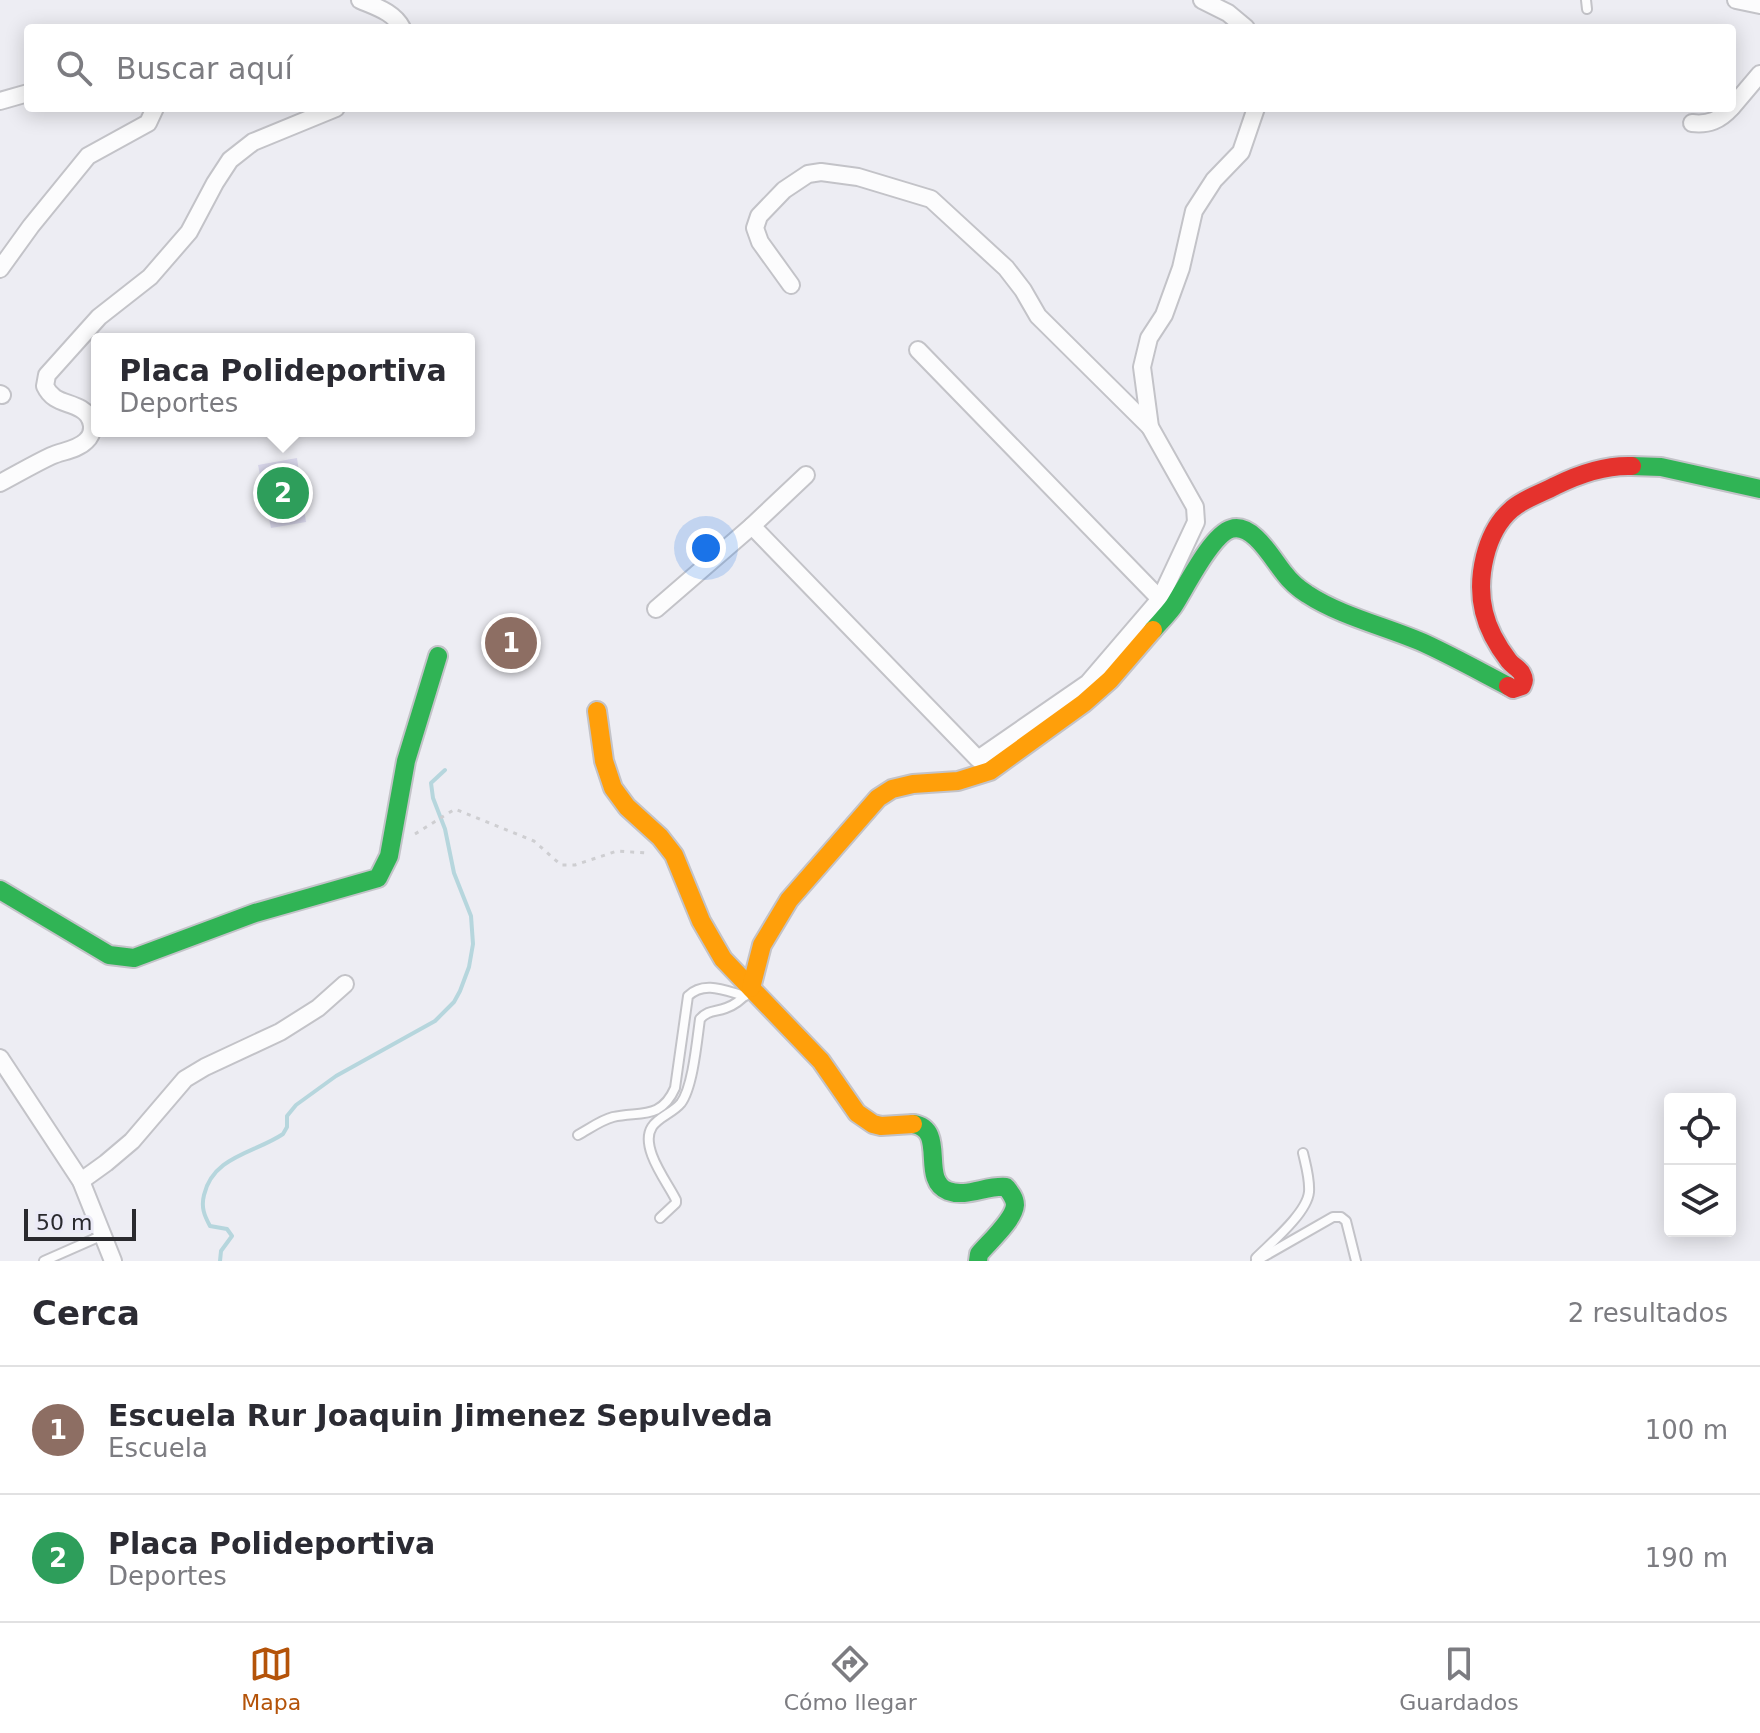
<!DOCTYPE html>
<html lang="es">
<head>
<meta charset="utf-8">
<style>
  body { margin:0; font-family:"DejaVu Sans",sans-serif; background:#f7f7f7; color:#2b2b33 }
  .controls { position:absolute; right:24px; bottom:24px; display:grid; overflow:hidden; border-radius:8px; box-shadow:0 4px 20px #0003 }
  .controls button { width:72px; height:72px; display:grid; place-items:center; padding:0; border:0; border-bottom:2px solid #e1e1e2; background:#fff; color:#2b2b33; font:40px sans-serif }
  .scale { position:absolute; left:24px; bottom:20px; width:112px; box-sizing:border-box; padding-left:8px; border:4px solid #2a2a2e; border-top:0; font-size:22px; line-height:28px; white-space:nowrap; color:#2a2a2e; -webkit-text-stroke:6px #ebeaf6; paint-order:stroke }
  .you { position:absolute; left:706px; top:548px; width:28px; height:28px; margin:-20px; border:6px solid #fff; border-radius:50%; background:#1a73e8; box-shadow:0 0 0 12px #1a73e833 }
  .badge { display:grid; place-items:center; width:52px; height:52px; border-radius:50%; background:#b45309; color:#fff; font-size:26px; font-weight:700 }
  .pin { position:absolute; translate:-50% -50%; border:4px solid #fff; box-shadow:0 2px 8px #0006 }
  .popup { position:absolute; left:91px; top:333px; width:384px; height:104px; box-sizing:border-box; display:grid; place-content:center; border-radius:8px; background:#fff; filter:drop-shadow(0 2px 6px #0005); font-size:26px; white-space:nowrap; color:#7c7c81 }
  .popup b { font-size:30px; color:#2b2b33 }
  .popup::after { content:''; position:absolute; left:50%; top:100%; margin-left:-16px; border:16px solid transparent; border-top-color:#fff }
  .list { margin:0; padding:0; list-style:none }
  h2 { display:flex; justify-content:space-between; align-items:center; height:104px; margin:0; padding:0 32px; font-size:34px }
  h2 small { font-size:26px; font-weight:400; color:#7c7c81 }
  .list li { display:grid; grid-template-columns:52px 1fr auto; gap:24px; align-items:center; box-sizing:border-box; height:128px; padding:0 32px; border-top:2px solid #e1e1e2 }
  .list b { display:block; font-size:30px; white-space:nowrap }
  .list p { margin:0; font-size:26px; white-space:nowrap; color:#7c7c81 }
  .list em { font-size:26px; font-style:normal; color:#7c7c81 }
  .icon { flex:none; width:44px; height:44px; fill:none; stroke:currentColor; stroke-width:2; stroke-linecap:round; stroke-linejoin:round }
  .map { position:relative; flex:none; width:1760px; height:1261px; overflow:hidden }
  .search { position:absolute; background:#fff; box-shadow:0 4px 20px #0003; left:24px; right:24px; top:24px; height:88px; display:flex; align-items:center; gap:20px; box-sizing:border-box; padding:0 28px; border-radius:8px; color:#7c7c81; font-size:30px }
  .sheet { height:360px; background:#fff }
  nav { display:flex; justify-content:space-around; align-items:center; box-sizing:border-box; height:112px; border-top:2px solid #e1e1e2; background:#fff; font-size:22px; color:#7c7c81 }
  nav a { display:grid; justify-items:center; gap:4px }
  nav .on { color:#b45309 }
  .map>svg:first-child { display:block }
</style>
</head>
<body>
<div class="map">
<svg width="1760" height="1261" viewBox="0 0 1760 1261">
  <rect width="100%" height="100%" fill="#ededf3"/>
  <polygon fill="#d8d6ea" points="297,458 306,522 271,528 258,465"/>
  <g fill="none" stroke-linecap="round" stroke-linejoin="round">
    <path stroke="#b6d6dd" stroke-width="4" d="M220,1261L221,1251L232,1236L227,1229L210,1226C204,1215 201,1207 204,1195C213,1156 255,1153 283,1134L287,1127V1116L296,1105L336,1076L435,1021L454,1002L460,991L469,967L473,944L471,916L454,873L445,829L433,798L431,783L445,770"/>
    <defs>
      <g id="lane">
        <polyline points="1586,0 1587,9"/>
        <path d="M578,1135C589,1129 601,1120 613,1117C640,1111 661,1120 675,1088L688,996C704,980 726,991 745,996"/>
        <path d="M660,1218L676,1203V1200C668,1183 639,1147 652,1127C658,1117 673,1113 681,1103C693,1087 697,1040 700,1019C708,1010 715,1012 726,1008C735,1005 743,998 749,991"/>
        <path d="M1256,1258C1271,1243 1307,1213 1309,1192C1310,1179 1306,1166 1303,1153"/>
        <polyline points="44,1261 103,1235"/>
        <polyline points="1256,1261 1333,1217 1341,1217 1346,1221 1356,1261"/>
      </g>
      <g id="street">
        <path d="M360,0C376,7 394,12 402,28"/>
        <polyline points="1202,0 1228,13 1246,28"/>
        <polyline points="1736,0 1760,5"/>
        <polyline points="0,101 28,93"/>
        <polyline points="1732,107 1760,74"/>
        <path d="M1692,123C1709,125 1720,120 1731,108"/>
        <polyline points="0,269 31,226 88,156 148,123 155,108"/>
        <polyline points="791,285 760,242 755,228 759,216 784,190 808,174 821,172 858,177 931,199 1006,268 1023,290 1038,316 1150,427"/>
        <polyline points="918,350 1160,599"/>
        <polyline points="0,394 2,395"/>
        <path d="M0,483C17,474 34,464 51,456C62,451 77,450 86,441C96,432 93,416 81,409C67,401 53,403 45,386L47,375L99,317L150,277L189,232L215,183L230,160L253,142L336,108"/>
        <polyline points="752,526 978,759 1088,683 1160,599 1196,522 1195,507 1150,427 1142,367 1149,338 1164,315 1181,268 1194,211 1214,180 1241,152 1256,108"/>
        <polyline points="656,609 752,526 806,475"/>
        <polyline points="0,1058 81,1181 113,1261"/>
        <polyline points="81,1181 106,1163 132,1141 185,1079 205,1067 280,1032 318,1008 345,984"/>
      </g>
      <g id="fast">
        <polyline points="1632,466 1661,467 1760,489"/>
        <path d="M1153,630C1160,622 1167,615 1173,607C1185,589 1211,535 1231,529C1253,522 1273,560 1284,573C1290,581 1299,589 1307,594C1342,617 1388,627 1426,644C1454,657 1481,672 1508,686"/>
        <polyline points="0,890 109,955 134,958 255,913 378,878 389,856 406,761 438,656"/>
        <path d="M913,1124C948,1129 919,1180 948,1191C966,1198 987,1185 1006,1187C1010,1192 1015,1198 1015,1205C1014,1220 988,1243 979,1254L978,1261"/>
      </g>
      <g id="slow">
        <polyline points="597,711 604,761 613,788 627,807 660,837 674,855 701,921 723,959 821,1061 857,1113 873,1124 881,1126 913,1124"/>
        <polyline points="751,988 762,945 789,900 878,798 892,789 913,784 958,781 990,771 1084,703 1110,680 1153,630"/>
      </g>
      <path id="jam" d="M1508,686L1513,689L1522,686C1524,681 1525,680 1522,674C1520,669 1513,666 1509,661C1499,648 1488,629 1484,612C1476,579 1485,532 1512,509C1523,499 1542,493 1555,486C1579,474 1605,465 1632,466"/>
    </defs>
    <use href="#lane" stroke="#c3c3c8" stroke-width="12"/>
    <use href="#street" stroke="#c3c3c8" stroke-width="20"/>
    <use href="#fast" stroke="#c3c3c8" stroke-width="22"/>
    <use href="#slow" stroke="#c3c3c8" stroke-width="22"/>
    <use href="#jam" stroke="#c3c3c8" stroke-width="22"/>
    <polyline stroke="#ceced1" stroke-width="3" stroke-dasharray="4 6" stroke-linecap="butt" points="415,834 455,809 534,841 561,865 575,865 617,851 647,853"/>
    <use href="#lane" stroke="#fcfcfd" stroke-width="8"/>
    <use href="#street" stroke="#fcfcfd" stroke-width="16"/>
    <use href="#fast" stroke="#30b455" stroke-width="18"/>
    <use href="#slow" stroke="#ff9f0a" stroke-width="18"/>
    <use href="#jam" stroke="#e5322d" stroke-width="18"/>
  </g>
</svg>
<div class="controls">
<button><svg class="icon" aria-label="locate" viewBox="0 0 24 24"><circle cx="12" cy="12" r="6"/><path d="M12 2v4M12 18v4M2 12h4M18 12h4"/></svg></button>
<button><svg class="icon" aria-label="layers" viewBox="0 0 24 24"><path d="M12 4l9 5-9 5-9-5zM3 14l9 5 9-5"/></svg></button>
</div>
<div class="scale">50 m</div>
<div class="you"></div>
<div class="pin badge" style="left:511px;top:643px;background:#8d6e63">1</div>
<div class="pin badge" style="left:283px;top:493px;background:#2e9e5b">2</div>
<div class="popup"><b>Placa Polideportiva</b>Deportes</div>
<div class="search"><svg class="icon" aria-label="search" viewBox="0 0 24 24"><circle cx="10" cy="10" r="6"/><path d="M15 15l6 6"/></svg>Buscar aquí</div>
</div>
<section class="sheet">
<h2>Cerca<small>2 resultados</small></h2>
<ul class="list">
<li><span class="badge" style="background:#8d6e63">1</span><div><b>Escuela Rur Joaquin Jimenez Sepulveda</b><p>Escuela</p></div><em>100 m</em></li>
<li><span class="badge" style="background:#2e9e5b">2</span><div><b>Placa Polideportiva</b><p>Deportes</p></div><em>190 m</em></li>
</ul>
</section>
<nav>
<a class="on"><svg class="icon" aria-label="map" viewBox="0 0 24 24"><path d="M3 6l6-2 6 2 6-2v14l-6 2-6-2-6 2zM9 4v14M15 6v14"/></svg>Mapa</a>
<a><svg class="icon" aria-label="directions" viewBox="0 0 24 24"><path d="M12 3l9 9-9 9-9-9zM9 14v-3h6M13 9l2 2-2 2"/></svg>Cómo llegar</a>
<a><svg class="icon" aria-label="saved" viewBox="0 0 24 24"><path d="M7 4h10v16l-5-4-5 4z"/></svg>Guardados</a>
</nav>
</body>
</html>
